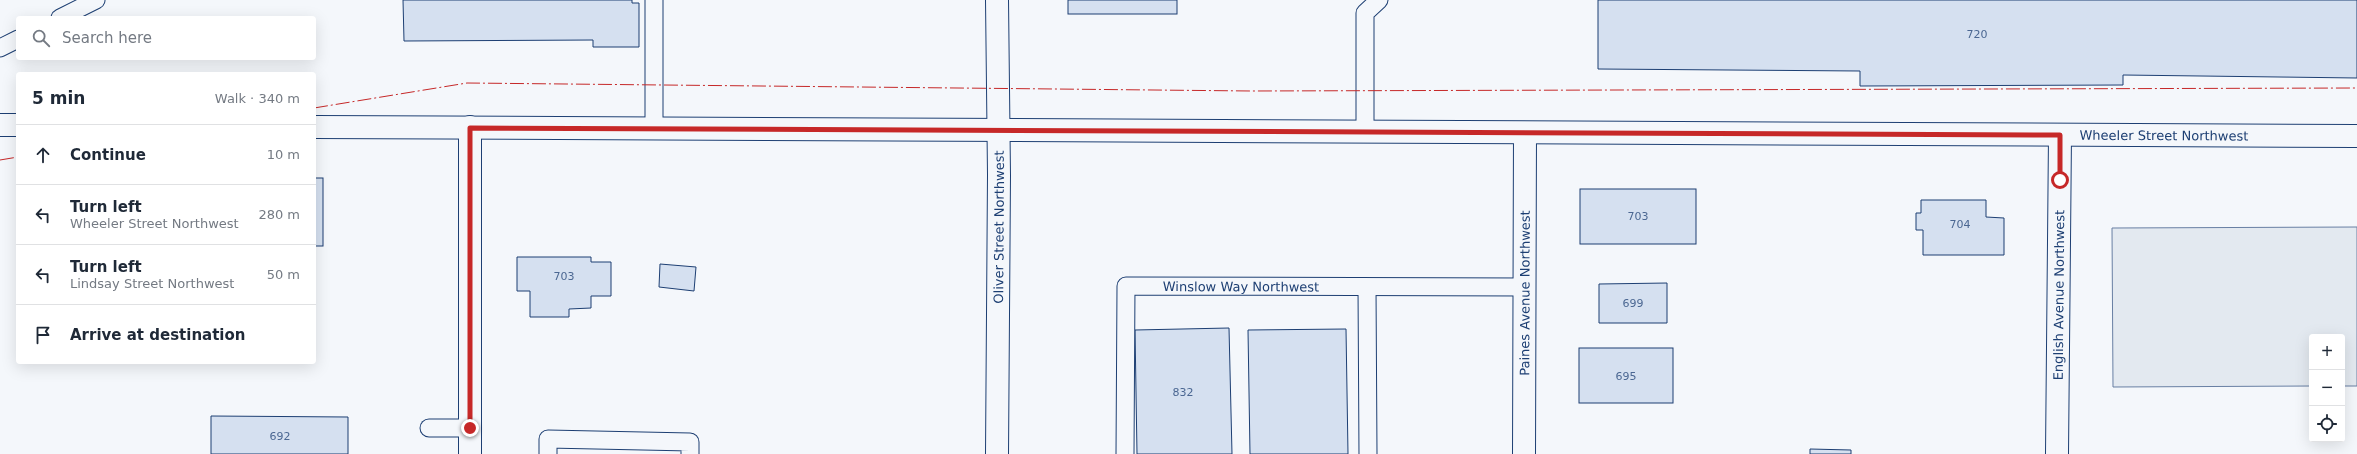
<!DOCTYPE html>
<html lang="en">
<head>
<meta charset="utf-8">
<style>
  body { margin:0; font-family:"DejaVu Sans",sans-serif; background:#f6f6f7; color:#1f2937 }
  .controls { position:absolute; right:12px; bottom:12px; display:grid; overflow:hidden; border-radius:4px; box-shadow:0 4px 16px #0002 }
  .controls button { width:36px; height:36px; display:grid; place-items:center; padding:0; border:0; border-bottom:1px solid #e0e1e3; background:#fff; color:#1f2937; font:20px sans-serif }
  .stop { position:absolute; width:12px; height:12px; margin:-9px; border:3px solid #c62828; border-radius:50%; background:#fff }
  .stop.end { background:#c62828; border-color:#fff; box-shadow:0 1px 4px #0008 }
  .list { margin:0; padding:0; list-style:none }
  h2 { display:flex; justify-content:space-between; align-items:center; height:52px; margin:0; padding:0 16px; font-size:17px }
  h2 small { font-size:13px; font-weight:400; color:#747a83 }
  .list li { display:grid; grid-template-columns:26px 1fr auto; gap:12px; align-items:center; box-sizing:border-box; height:60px; padding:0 16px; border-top:1px solid #e0e1e3 }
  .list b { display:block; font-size:15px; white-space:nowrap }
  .list p { margin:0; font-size:13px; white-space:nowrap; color:#747a83 }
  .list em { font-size:13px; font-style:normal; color:#747a83 }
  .icon { flex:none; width:22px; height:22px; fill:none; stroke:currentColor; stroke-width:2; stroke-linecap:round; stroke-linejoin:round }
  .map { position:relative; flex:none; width:2357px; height:454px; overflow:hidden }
  .search { position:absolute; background:#fff; box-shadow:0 4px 16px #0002; left:16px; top:16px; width:300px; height:44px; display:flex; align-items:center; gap:10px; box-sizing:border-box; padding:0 14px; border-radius:4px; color:#747a83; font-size:15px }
  .panel { position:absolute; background:#fff; box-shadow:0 4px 16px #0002; left:16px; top:72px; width:300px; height:292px; border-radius:4px }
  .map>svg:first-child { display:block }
</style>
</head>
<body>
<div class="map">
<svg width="2357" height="454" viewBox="0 0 2357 454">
  <rect width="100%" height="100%" fill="#f4f7fb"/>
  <polygon fill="#e3e9f0" stroke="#687fa3" points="2357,227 2357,386 2342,386 2342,337 2312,337 2312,386 2113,387 2112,228"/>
  <g fill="#d5e0f0" stroke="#1d3f73">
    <polygon points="403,0 632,0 632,3 639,3 639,47 593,47 593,40 404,41"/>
    <rect x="1068" y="0" width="109" height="14"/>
    <polygon points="1598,0 2357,0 2357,78 2123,75 2123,85 1860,86 1860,71 1598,69"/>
    <rect x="314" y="178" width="9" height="68"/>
    <rect x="1580" y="189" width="116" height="55"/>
    <polygon points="1921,200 1986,200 1986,217 2004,218 2004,255 1923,255 1923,230 1916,230 1916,213 1921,213"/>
    <polygon points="517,257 591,257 591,262 611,262 611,296 591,296 591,308 569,309 569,317 530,317 530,291 517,291"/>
    <polygon points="660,264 696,267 694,291 659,287"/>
    <polygon points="1667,283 1667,323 1599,323 1599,284"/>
    <polygon points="1229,328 1232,454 1137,454 1135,330"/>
    <polygon points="1346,329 1348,454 1250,454 1248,330"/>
    <rect x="1579" y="348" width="94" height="55"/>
    <polygon points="211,416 348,417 348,454 211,454"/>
    <polygon points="1810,449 1851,450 1851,454 1810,454"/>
  </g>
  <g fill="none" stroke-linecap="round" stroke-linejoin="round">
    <defs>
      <g id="service">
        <polyline points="654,0 654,128"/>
        <polyline points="60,18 96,0"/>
        <polyline points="0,48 18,39"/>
        <polyline points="1365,132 1365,13 1379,0"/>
        <polyline points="1367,287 1368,454"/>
        <polyline points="429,428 470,428"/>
        <polyline points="548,454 548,439 690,442 690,454"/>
        <path id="s1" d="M1125,454L1126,286L1525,287"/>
      </g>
      <g id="minor">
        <polyline points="0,125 18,125"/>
        <path id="s2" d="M314,127L2357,136"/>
        <polyline points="470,454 470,127"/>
        <path id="s3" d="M997,454L999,175L997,0"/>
        <path id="s4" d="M1524,454L1525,133"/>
        <path id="s5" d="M2057,454L2060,135"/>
      </g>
    </defs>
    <use href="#service" stroke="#1d3f73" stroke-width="19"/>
    <use href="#minor" stroke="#1d3f73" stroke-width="24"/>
    <use href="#service" stroke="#f4f7fb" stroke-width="17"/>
    <use href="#minor" stroke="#f4f7fb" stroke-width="22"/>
    <g stroke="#c62828" stroke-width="1" stroke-dasharray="14 3 2 3" stroke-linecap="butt">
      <polyline points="314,108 467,83 1251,91 2357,88"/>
      <polyline points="0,160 18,157"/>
    </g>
  </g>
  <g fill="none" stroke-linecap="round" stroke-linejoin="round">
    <polyline stroke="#c62828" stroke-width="5" points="470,428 470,128 2060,135 2060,180"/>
  </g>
  <g text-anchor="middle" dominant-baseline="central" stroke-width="3" stroke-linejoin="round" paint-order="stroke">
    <g font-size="11" fill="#4b6792">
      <text x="1977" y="34">720</text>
      <text x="1638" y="216">703</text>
      <text x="1960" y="224">704</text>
      <text x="564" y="276">703</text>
      <text x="1633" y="303">699</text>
      <text x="1626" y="376">695</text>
      <text x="1183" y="392">832</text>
      <text x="280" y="436">692</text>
    </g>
    <g font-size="13" fill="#1d3f73" stroke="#f4f7fb">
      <text stroke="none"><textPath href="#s2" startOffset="1850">Wheeler Street Northwest</textPath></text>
      <text stroke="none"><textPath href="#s3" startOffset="227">Oliver Street Northwest</textPath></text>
      <text stroke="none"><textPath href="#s1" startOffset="283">Winslow Way Northwest</textPath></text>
      <text stroke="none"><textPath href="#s4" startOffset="161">Paines Avenue Northwest</textPath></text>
      <text stroke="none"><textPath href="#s5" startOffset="159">English Avenue Northwest</textPath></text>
    </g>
  </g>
</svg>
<div class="controls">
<button>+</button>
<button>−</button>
<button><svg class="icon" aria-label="locate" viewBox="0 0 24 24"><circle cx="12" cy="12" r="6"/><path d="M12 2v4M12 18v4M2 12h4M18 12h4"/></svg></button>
</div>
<div class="stop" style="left:2060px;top:180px"></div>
<div class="stop end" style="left:470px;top:428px"></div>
<div class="search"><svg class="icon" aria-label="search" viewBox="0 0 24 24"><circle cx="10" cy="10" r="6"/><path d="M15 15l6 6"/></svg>Search here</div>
<section class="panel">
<h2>5 min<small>Walk · 340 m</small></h2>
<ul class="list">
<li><svg class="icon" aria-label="ahead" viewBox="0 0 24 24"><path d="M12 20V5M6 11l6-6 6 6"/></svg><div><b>Continue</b></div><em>10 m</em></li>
<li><svg class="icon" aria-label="left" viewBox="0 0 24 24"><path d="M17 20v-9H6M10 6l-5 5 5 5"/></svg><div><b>Turn left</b><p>Wheeler Street Northwest</p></div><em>280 m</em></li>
<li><svg class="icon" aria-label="left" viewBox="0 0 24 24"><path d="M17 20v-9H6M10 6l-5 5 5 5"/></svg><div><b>Turn left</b><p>Lindsay Street Northwest</p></div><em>50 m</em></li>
<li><svg class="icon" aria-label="arrive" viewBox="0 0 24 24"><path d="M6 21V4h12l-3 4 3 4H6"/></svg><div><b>Arrive at destination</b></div></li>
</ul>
</section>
</div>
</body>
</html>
